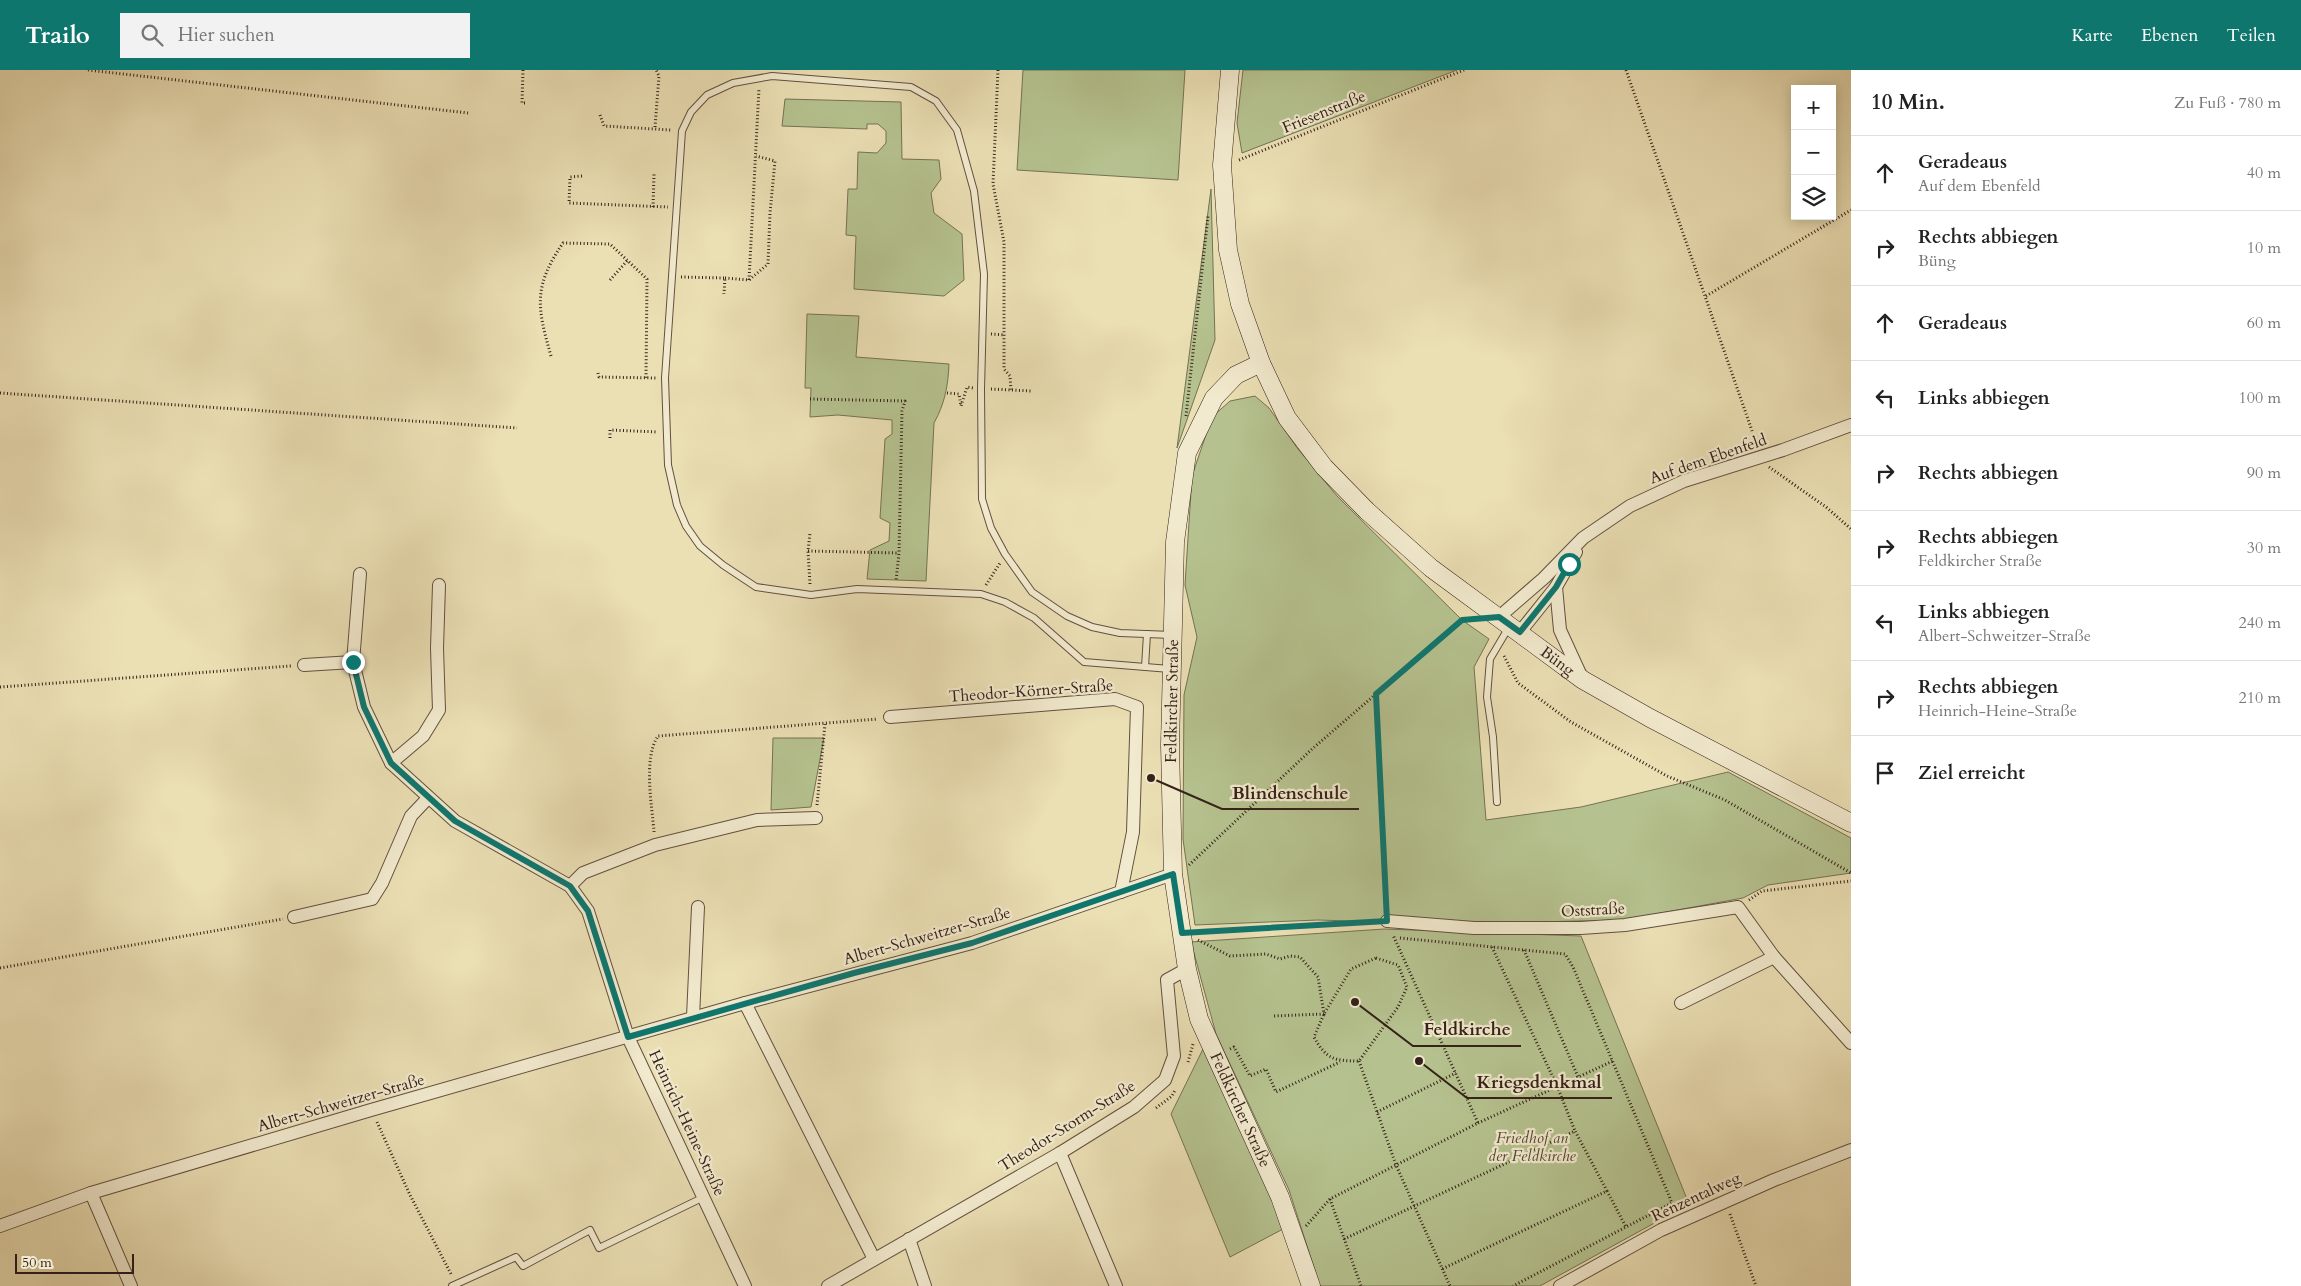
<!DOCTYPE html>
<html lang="de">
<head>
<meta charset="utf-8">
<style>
  body { margin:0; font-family:Cardo,serif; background:#f2f2f2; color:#222 }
  .controls { position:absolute; right:15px; top:15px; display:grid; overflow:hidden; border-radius:0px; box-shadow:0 2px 12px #0003 }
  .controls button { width:45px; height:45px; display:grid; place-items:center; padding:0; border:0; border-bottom:1px solid #e0e0e0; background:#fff; color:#222; font:25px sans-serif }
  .scale { position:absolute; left:15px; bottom:12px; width:119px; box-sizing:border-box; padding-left:5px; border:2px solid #352119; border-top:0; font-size:14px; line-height:18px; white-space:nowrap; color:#352119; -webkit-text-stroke:4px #f2eace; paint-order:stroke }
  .stop { position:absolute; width:15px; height:15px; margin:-11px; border:4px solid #0f766e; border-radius:50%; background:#fff }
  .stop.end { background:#0f766e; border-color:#fff; box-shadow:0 1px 5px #0008 }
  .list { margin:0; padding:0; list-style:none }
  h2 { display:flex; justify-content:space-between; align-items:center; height:65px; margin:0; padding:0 20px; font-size:21px }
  h2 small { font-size:16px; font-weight:400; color:#767676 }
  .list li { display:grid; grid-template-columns:32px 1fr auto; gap:15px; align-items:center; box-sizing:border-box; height:75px; padding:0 20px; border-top:1px solid #e0e0e0 }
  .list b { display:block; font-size:19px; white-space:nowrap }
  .list p { margin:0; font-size:16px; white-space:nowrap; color:#767676 }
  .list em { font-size:16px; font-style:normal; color:#767676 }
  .icon { flex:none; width:28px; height:28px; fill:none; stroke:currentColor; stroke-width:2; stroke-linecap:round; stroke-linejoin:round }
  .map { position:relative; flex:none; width:1851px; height:1216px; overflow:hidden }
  header { display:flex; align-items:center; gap:30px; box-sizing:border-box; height:70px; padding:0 25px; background:#0f766e; color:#fff }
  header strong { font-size:24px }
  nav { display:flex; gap:28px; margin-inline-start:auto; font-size:18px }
  .search { width:350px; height:45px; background:#f2f2f2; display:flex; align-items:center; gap:12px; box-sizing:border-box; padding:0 18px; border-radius:0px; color:#767676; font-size:19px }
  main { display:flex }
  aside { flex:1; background:#fff }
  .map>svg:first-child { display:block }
</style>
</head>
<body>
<header>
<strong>Trailo</strong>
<div class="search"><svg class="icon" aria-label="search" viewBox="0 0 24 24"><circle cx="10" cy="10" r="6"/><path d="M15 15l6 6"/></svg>Hier suchen</div>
<nav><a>Karte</a><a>Ebenen</a><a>Teilen</a></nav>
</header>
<main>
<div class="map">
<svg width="1851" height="1216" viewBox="0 0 1851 1216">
  <rect width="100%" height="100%" fill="#ebdfb4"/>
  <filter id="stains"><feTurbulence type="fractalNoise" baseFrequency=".004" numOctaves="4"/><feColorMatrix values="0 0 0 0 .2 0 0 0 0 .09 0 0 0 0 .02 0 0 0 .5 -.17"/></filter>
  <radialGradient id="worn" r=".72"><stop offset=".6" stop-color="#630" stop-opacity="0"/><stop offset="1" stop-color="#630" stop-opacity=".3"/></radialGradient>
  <g fill="#b5c28f" stroke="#757254">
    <polygon points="1023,0 1185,0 1178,110 1017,100"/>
    <polygon points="1243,0 1457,0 1242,83 1237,53"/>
    <polygon points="785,29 901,32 902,89 939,90 941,109 931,123 934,143 962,164 964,210 944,226 854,219 856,166 846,165 848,119 857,119 858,82 877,83 886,73 886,61 878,54 867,54 867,59 782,56"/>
    <polygon points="1211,119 1215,270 1177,378"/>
    <path d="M807,244L859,246L856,287L949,294C948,316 945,333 934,353L926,511L867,509L870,480L889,471L890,453L880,448L885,369L892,364V350L838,345L810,347L811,318H805Z"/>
    <polygon points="1255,326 1269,338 1298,379 1337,426 1462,550 1489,569 1474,597 1486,750 1581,737 1728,702 1851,768 1851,803 1768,815 1743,828 1623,850 1445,854 1318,850 1195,855 1183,769 1184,625 1197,567 1185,515 1192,406 1212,347 1230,331"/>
    <polygon points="773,668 824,668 811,737 771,740"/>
    <polygon points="1384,859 1581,866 1689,1134 1540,1216 1320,1216 1289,1120 1216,964 1191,872"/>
    <polygon points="1203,979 1285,1158 1230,1187 1171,1044"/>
  </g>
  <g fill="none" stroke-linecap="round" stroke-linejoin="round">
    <defs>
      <g id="lane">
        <polyline points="1145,597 1147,564"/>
        <polyline points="1170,599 1084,592 1034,548 1005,532 981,524 857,519 811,525 756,517 723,495 700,476 686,456 677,435 668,395 665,308 682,61 691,42 707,25 733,13 772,6 911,17 936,31 957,60 974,121 984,204 981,319 982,429 991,458 1005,484 1032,522 1067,546 1092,557 1120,563 1172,565"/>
        <polyline points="1497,732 1493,667 1487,627 1490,589 1509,557"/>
        <polyline points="452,1216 516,1187 523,1196 590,1160 599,1178 704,1127"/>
      </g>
      <g id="street">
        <polyline points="360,504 353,592 364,637 391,693 455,751 570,816 588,841 628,967 745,1216"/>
        <polyline points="1556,517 1560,560 1582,608"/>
        <polyline points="1499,547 1544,508 1583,468 1630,436 1684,411 1783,380 1851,355"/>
        <polyline points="1520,562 1556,517 1576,482"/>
        <polyline points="304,595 353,592"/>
        <polyline points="890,647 1115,629 1137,637 1133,762 1121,822"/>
        <polyline points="391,693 423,666 439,640 437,578 439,515"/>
        <polyline points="570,816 583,803 655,775 757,750 816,748"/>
        <polyline points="294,847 372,829 382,813 411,746 428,728"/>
        <polyline points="1387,851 1474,858 1581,858 1625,855 1738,837 1774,887 1851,973"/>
        <polyline points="745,933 874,1189"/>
        <polyline points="1681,933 1774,887"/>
        <polyline points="693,947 698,837"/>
        <polyline points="1060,1083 1116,1216"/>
        <polyline points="91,1123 131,1216"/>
        <polyline points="0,1156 91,1123 371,1040 745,933 972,873 1173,804"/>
        <polyline points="909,1169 925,1216"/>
        <polyline points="828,1216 1060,1083 1134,1037 1165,1010 1174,986 1167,910 1187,899"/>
        <polyline points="1560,1216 1661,1160 1774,1110 1851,1080"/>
      </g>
      <g id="secondary">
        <path id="s1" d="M1230,0L1222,95L1228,180L1240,234L1261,293L1287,348L1324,397L1367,441L1431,498L1583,610L1650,648L1851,753"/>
        <path id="s2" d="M1261,293L1236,305L1214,328L1187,383L1175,472L1170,675L1173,804L1187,899L1199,949L1280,1127L1311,1216"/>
      </g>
    </defs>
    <use href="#lane" stroke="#625040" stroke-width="8"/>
    <use href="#street" stroke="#625040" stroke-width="14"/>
    <use href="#secondary" stroke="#352119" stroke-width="19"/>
    <g stroke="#352119" stroke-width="3" stroke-dasharray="1 2.5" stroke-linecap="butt">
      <polyline points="88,0 468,43"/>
      <polyline points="523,0 522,33 527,33"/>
      <polyline points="998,0 993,114 1004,172 1004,299 1010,306 1011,320"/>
      <polyline points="1626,0 1757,375"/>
      <polyline points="600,45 604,56 671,60"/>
      <polyline points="655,57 659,6 656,0"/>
      <polyline points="1239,90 1464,0"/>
      <polyline points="582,106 570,107 569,133 668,137"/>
      <polyline points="653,137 654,104"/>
      <polyline points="681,207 725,208 724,224"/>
      <polyline points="725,208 749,210 768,194 770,143 775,91 756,86"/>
      <polyline points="610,210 627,191"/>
      <polyline points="749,210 759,18"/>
      <polyline points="1706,226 1851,140"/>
      <polyline points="991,264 1005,265"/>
      <path d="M551,286C537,237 533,217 563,173L610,174L647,209L646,308"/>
      <polyline points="598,303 599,307 656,308"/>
      <polyline points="991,319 1031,321"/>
      <polyline points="0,323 517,358"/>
      <polyline points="947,323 959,324 961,336 967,317 973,318"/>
      <polyline points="810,329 905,331 902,341 899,483 896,511"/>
      <polyline points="1186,346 1208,146"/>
      <polyline points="610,368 610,360 658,362"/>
      <polyline points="1769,397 1826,437 1851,459"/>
      <polyline points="808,481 899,483"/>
      <polyline points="810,514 808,481 810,463"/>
      <polyline points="986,515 1000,493"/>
      <polyline points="1504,586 1518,613 1571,652 1667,706 1725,730 1851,803"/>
      <polyline points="0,617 291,596"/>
      <polyline points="1376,624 1386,838"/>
      <polyline points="817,735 825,654"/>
      <path d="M654,762C652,736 643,688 658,666L878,649"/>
      <polyline points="1189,795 1312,679 1462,550 1473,548"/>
      <polyline points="1749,830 1762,821 1851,811"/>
      <polyline points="1198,862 1374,852"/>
      <polyline points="1400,868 1565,884 1573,897 1672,1133 1513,1216"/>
      <polyline points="1198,870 1230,886 1266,884 1280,889 1290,886 1300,887 1318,907 1324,944 1273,946"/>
      <polyline points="1492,877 1557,1016 1575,1061"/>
      <polyline points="1524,880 1578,1007"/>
      <path d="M1376,888L1398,895L1407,917L1398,937L1359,991C1334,991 1326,989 1314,967L1324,944L1351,899Z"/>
      <polyline points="0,898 283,849"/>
      <polyline points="1230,979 1234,977 1250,1006 1266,999 1276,1022 1340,992"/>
      <polyline points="1359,991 1396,1095 1450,1216"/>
      <polyline points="1188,992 1193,974"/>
      <polyline points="1156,1038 1172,1026 1175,1020"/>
      <polyline points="1377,1042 1456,1003"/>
      <polyline points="377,1052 410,1125 452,1206"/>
      <polyline points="1478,1053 1613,991"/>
      <polyline points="1607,1121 1626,1157"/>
      <polyline points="1330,1129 1361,1216"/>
      <polyline points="1730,1144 1756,1216"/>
      <polyline points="1306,1156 1330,1129 1478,1053 1393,865"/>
      <polyline points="1344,1169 1575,1061 1607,1121 1442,1199"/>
    </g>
    <use href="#lane" stroke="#f2eace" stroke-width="6"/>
    <use href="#street" stroke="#f2eace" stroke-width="12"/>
    <use href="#secondary" stroke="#f2eace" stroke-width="18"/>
  </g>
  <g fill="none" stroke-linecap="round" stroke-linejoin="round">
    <polyline stroke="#0f766e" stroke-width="6" points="353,592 364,637 391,693 455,751 570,816 588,841 628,967 854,903 972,873 1173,804 1182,863 1387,851 1376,624 1462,550 1499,547 1520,562 1556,517 1569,494"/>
  </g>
  <g text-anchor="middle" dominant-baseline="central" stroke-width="4.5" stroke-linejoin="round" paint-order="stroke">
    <g font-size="16" fill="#352119" stroke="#f2eace">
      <text transform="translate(1324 42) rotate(-22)">Friesenstraße</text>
      <text transform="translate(1708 389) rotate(-19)">Auf dem Ebenfeld</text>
      <text stroke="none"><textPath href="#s1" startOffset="725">Büng</textPath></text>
      <text transform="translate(1031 621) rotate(-4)">Theodor-Körner-Straße</text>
      <text transform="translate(1172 631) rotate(-89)">Feldkircher Straße</text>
      <text transform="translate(1593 840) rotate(-3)">Oststraße</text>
      <text transform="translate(927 866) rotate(-16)">Albert-Schweitzer-Straße</text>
      <text transform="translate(341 1033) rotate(-16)">Albert-Schweitzer-Straße</text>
      <text stroke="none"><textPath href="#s2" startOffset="790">Feldkircher Straße</textPath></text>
      <text transform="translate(687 1053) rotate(65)">Heinrich-Heine-Straße</text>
      <text transform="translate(1067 1056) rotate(-32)">Theodor-Storm-Straße</text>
      <text transform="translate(1696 1127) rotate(-25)">Renzentalweg</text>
    </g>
    <g font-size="16" font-style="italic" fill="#554936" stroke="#f2eace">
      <text x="1532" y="1068">Friedhof an<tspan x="1532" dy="18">der Feldkirche</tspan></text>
    </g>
  </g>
  <path fill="none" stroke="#352119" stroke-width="2" d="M1151 708L1222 739H1359M1355 932L1413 976H1521M1419 991L1467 1028H1612"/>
  <g fill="#352119" stroke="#f2eace" stroke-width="2">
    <circle cx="1151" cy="708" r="5"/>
    <circle cx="1355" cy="932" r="5"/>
    <circle cx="1419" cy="991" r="5"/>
  </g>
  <g font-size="18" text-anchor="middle" font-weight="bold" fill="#352119" stroke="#f2eace" stroke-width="4.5" stroke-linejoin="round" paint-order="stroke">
    <text x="1290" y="729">Blindenschule</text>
    <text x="1467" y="965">Feldkirche</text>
    <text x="1539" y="1018">Kriegsdenkmal</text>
  </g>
  <rect width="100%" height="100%" filter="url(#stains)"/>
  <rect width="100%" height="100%" fill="url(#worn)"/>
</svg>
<div class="controls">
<button>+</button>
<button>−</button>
<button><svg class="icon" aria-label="layers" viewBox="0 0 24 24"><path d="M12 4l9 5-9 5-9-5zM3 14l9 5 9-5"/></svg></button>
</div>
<div class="scale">50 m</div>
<div class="stop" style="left:1569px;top:494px"></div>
<div class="stop end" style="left:353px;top:592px"></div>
</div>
<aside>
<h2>10 Min.<small>Zu Fuß · 780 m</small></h2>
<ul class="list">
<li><svg class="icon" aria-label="ahead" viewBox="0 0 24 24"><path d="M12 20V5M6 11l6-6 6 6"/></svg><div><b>Geradeaus</b><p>Auf dem Ebenfeld</p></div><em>40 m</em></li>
<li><svg class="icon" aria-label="right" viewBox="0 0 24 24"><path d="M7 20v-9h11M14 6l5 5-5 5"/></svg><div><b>Rechts abbiegen</b><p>Büng</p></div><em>10 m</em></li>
<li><svg class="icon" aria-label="ahead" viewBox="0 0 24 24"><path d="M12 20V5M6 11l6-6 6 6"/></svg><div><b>Geradeaus</b></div><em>60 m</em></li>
<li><svg class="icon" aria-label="left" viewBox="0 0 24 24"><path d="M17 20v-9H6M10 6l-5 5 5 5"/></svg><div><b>Links abbiegen</b></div><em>100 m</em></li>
<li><svg class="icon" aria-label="right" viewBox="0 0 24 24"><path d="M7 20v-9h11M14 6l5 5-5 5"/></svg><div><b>Rechts abbiegen</b></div><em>90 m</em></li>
<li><svg class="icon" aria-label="right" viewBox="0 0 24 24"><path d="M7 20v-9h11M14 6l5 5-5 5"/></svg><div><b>Rechts abbiegen</b><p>Feldkircher Straße</p></div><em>30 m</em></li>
<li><svg class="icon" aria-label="left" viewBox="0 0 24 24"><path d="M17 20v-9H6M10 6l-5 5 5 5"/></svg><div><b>Links abbiegen</b><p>Albert-Schweitzer-Straße</p></div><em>240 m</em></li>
<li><svg class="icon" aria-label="right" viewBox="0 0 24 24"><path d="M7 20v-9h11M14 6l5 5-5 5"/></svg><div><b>Rechts abbiegen</b><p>Heinrich-Heine-Straße</p></div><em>210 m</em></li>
<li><svg class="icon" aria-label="arrive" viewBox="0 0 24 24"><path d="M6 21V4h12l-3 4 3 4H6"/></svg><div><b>Ziel erreicht</b></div></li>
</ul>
</aside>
</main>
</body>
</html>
